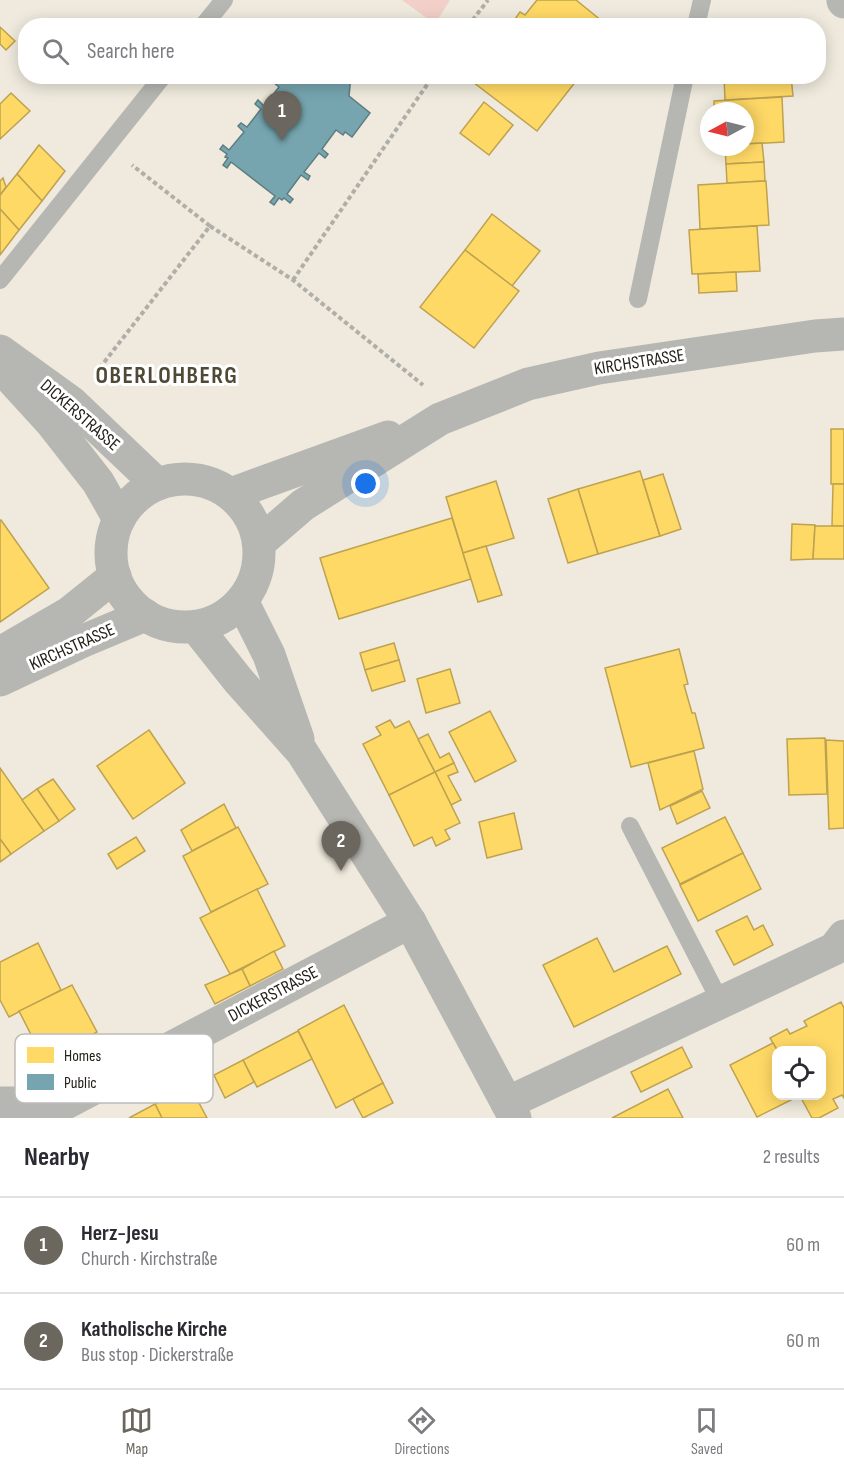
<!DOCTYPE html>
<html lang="en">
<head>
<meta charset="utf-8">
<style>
  body { margin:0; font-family:"Sofia Sans Condensed",sans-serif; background:#f2f2f3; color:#2b2b33 }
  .controls { position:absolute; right:18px; bottom:18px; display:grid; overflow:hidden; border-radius:12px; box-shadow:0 3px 15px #0003 }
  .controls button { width:54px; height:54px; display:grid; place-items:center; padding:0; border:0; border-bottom:2px solid #e1e1e2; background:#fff; color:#2b2b33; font:30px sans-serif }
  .compass { position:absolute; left:700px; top:102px; width:54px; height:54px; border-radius:50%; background:#fff; box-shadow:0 3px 15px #0003; rotate:263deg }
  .you { position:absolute; left:366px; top:484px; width:21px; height:21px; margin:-15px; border:4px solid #fff; border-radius:50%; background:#1a73e8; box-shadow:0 0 0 9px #1a73e833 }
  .badge { display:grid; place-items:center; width:39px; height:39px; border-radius:50%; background:#6c675e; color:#fff; font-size:20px; font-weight:700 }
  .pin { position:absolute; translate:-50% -50px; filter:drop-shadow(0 2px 3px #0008) }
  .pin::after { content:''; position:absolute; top:32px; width:21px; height:18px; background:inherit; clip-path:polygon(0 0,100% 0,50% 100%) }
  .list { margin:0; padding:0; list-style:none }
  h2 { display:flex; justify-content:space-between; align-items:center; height:78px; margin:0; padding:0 24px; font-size:26px }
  h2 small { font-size:20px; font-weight:400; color:#7c7c81 }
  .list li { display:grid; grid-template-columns:39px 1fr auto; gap:18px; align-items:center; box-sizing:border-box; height:96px; padding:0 24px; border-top:2px solid #e1e1e2 }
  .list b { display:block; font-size:22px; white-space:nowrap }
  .list p { margin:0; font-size:20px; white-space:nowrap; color:#7c7c81 }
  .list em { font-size:20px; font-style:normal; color:#7c7c81 }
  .icon { flex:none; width:33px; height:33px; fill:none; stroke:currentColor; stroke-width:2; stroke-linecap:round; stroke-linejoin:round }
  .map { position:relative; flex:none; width:844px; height:1118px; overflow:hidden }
  .search { position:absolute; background:#fff; box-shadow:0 3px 15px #0003; left:18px; right:18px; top:18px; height:66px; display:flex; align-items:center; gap:15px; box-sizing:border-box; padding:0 21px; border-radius:24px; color:#7c7c81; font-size:22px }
  .sheet { height:270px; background:#fff }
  nav { display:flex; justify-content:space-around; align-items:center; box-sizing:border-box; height:84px; border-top:2px solid #e1e1e2; background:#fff; font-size:16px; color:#7c7c81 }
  nav a { display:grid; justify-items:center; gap:3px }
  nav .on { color:#6c675e }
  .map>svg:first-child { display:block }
</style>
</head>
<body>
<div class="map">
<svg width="844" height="1118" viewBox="0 0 844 1118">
  <rect width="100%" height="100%" fill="#efeadd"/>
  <polygon fill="#f2d0c9" points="402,0 450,0 435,24"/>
  <g fill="#ffd966" stroke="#bea24f" stroke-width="1.5">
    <polygon points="537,0 576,0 608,26 510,26 520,12 525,15"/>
    <polygon points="0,27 15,41 6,50 0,44"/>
    <polygon points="477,76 580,76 537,131 473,82"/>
    <polygon points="724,76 791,76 793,96 725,100"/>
    <polygon points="11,93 30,111 0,139 0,104"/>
    <polygon points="782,97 784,142 745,144 745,111 714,111 714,101"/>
    <polygon points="484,102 513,125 489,155 460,133"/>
    <polygon points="762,143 764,162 726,164 725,147 745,147 745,144"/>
    <polygon points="39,145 65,171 42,201 17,174"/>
    <polygon points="764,162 765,181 727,183 726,164"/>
    <polygon points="17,174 42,201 19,230 0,209 0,195"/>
    <polygon points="3,178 6,187 0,195 0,181"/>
    <polygon points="766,181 769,225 700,229 698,185"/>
    <polygon points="0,209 19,230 0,255"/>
    <polygon points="492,214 540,251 512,286 465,250"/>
    <polygon points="757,226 760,271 692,274 689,230"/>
    <polygon points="465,250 519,291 474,348 420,307"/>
    <polygon points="736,272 737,291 699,293 698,274"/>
    <rect x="831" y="429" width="13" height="55"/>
    <polygon points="640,471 660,536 598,554 578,489"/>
    <polygon points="663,474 681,529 660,536 643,480"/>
    <polygon points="496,481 514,538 463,553 446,497"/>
    <polygon points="833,484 844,484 844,526 832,526"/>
    <polygon points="578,489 598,554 568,563 548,499"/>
    <polygon points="452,518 471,579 339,619 320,558"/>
    <polygon points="1,520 49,588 0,622 0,521"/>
    <polygon points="792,524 815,525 813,559 791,560"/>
    <polygon points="815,526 844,526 844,559 813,559"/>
    <polygon points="486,546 502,595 478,602 463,553"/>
    <polygon points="394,643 399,660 365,670 360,653"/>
    <polygon points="679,649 688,684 684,685 692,713 695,713 704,748 631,767 605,668"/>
    <polygon points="399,660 405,681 372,691 365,670"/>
    <polygon points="450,669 460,703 426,713 417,679"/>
    <polygon points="490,711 516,761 475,782 449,732"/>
    <polygon points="390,720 395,728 409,721 435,772 389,795 363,744 381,735 376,727"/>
    <polygon points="149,730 185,783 133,819 97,766"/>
    <polygon points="428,734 440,758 449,753 454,763 435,772 418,739"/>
    <polygon points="825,738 827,794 789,795 787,739"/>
    <polygon points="826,740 844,741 844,828 829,829"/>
    <polygon points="694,751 703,789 660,810 648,763"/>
    <polygon points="454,763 458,772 448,776 461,800 451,805 435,772"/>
    <polygon points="0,768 44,831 11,854 0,839"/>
    <polygon points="435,772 460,823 445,830 450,839 436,846 432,837 414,846 389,795"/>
    <polygon points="53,779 75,809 59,821 37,789"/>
    <polygon points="37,789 59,821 44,831 22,800"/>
    <polygon points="702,791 710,808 677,824 670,806"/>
    <polygon points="224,804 236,828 192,851 181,830"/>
    <polygon points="514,813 522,849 487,858 479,822"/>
    <polygon points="725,817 743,853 680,884 662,848"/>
    <polygon points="238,827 268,884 211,912 183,856"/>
    <polygon points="136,837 145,851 117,869 108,854"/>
    <polygon points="0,839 11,854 0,862"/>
    <polygon points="743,853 761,889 698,921 680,885"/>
    <polygon points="257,889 285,946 230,974 200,918"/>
    <polygon points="747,916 754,930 763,925 773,945 734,965 716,931"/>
    <polygon points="597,938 614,972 667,946 681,974 574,1027 543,965"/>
    <polygon points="38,943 61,990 9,1017 0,1000 0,962"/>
    <polygon points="274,951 283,969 250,986 242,969"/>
    <polygon points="242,969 250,986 215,1004 205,985"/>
    <polygon points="72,985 97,1032 44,1060 19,1011"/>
    <polygon points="841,1002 844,1008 844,1098 842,1095 833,1099 838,1108 819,1118 812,1118 800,1096 822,1096 822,1050 777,1050 770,1038 787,1029 790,1034 807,1026 804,1021"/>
    <polygon points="344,1005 383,1083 336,1108 298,1030"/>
    <polygon points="298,1031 312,1059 257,1087 243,1060"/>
    <polygon points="773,1043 777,1050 776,1096 799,1096 757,1117 730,1065"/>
    <polygon points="682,1047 692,1067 641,1092 631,1072"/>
    <polygon points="243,1060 254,1082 225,1098 214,1075"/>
    <polygon points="383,1083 393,1103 363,1118 353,1099"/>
    <polygon points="190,1086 207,1118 162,1118 155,1104"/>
    <polygon points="668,1089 683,1118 612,1118"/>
    <polygon points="155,1104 162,1118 129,1118"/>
  </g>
  <polygon fill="#76a5af" stroke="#5e7d82" stroke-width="1.5" points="273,76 351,76 349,96 370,113 352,137 345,132 343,135 336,130 322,149 328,154 325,158 319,153 304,172 310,176 308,180 301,175 287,194 293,199 290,203 284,198 282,200 279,198 274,205 270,202 275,196 231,162 227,168 223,165 228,158 225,157 227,154 220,149 223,145 229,150 244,132 238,126 241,123 247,127 261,109 255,104 258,100 264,106 279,87 273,82 275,78"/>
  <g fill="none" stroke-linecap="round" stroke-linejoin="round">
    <g stroke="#afaea8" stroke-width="4" stroke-dasharray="4.5 3" stroke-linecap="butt">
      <polyline points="468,26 488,0"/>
      <polyline points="210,226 293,280 423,385"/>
      <polyline points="293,280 433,76"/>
      <polyline points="95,374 210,226 132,165"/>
    </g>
    <g stroke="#b6b6b2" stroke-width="18">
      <polyline points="203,26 224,0"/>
      <polyline points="696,26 702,0"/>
      <polyline points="0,280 163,76"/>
      <polyline points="638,299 685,76"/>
      <polyline points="630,826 720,1001"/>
    </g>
    <g stroke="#b6b6b2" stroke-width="33">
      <polyline points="843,1 844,2"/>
      <polyline points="0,351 72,403 157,484"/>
      <polyline points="7,374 51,422 98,482 119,519"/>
      <polyline points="242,601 269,655 298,739"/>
      <polyline points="196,627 238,680 302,752 410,922 515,1118"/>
      <polyline points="0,1103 66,1103 410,922"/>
      <polyline points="507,1103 834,949 844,936"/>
    </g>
    <g stroke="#b6b6b2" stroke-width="33">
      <circle cx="185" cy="553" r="74"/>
      <polyline points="231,494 388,437"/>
      <polyline points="259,543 303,505 440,419 528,384 599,368 815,336 844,334"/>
      <polyline points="0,653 69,613 115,576"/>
      <polyline points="0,680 83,641 145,615"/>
    </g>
  </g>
  <g text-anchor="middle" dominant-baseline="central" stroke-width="6" stroke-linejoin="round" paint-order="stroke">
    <g font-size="18" fill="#252119" stroke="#fff">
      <text transform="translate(639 362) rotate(-9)">KIRCHSTRASSE</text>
      <text transform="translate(80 415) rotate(41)">DICKERSTRASSE</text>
      <text transform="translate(72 647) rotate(-24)">KIRCHSTRASSE</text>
      <text transform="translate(273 994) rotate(-28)">DICKERSTRASSE</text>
    </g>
    <g font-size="24" font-weight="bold" letter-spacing="1.5" fill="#504936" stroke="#fff">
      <text x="167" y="375">OBERLOHBERG</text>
    </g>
  </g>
  <rect x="15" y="1034" width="198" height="69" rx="9" fill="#fff" stroke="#bebcba" stroke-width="1.5"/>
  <rect x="27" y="1047" width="27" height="16" fill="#ffd966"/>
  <rect x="27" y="1074" width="27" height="16" fill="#76a5af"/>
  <g font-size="16" fill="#252119">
    <text x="64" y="1061">Homes</text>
    <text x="64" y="1088">Public</text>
  </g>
</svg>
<div class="controls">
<button><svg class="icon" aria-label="locate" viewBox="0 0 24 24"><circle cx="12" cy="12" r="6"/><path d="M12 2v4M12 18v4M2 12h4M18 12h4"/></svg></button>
</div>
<svg class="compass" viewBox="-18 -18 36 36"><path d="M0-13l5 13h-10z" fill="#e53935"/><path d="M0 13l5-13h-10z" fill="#7c7c81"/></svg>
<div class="you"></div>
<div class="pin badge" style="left:282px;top:141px">1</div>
<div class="pin badge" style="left:341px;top:871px">2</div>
<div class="search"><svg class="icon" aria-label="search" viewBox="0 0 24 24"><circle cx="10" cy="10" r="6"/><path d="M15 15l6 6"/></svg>Search here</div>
</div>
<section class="sheet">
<h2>Nearby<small>2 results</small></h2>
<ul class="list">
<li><span class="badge">1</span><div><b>Herz-Jesu</b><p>Church · Kirchstraße</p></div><em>60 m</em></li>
<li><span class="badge">2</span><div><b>Katholische Kirche</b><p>Bus stop · Dickerstraße</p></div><em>60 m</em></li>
</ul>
</section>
<nav>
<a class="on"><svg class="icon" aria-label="map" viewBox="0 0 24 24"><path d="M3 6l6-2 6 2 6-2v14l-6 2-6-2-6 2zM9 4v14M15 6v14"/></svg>Map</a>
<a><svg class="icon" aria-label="directions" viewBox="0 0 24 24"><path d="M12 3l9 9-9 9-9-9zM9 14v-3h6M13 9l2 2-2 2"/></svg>Directions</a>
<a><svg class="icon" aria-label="saved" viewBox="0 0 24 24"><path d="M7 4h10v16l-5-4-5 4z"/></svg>Saved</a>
</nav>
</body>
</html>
